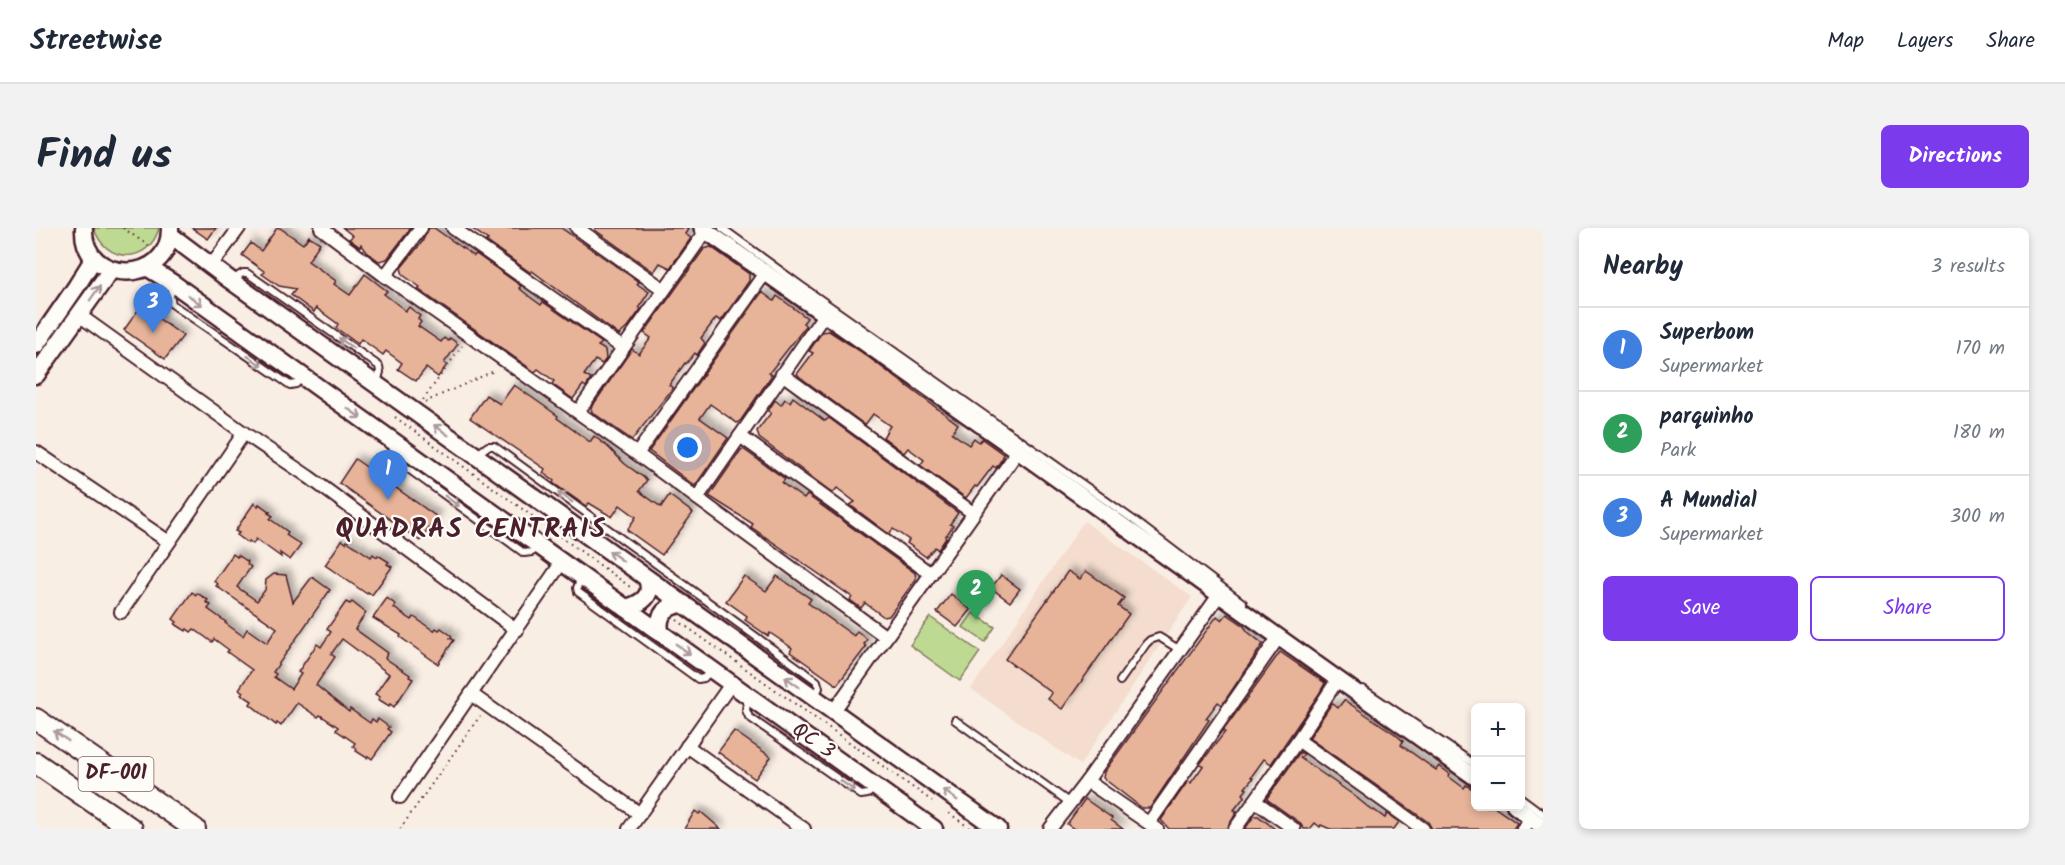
<!DOCTYPE html>
<html lang="en">
<head>
<meta charset="utf-8">
<style>
  body { margin:0; font-family:Kalam,sans-serif; background:#f2f2f3; color:#1f2937 }
  .controls { position:absolute; right:18px; bottom:18px; display:grid; overflow:hidden; border-radius:9px; box-shadow:0 3px 9px #0003 }
  .controls button { width:54px; height:54px; display:grid; place-items:center; padding:0; border:0; border-bottom:2px solid #e0e1e3; background:#fff; color:#1f2937; font:30px sans-serif }
  .you { position:absolute; left:652px; top:220px; width:21px; height:21px; margin:-15px; border:4px solid #fff; border-radius:50%; background:#1a73e8; box-shadow:0 0 0 9px #1a73e833 }
  .badge { display:grid; place-items:center; width:39px; height:39px; border-radius:50%; background:#7c3aed; color:#fff; font-size:20px; font-weight:700 }
  .pin { position:absolute; translate:-50% -50px; filter:drop-shadow(0 2px 3px #0008) }
  .pin::after { content:''; position:absolute; top:32px; width:21px; height:18px; background:inherit; clip-path:polygon(0 0,100% 0,50% 100%) }
  .list { margin:0; padding:0; list-style:none }
  h2 { display:flex; justify-content:space-between; align-items:center; height:78px; margin:0; padding:0 24px; font-size:26px }
  h2 small { font-size:20px; font-weight:400; color:#747a83 }
  .list li { display:grid; grid-template-columns:39px 1fr auto; gap:18px; align-items:center; box-sizing:border-box; height:84px; padding:0 24px; border-top:2px solid #e0e1e3 }
  .list b { display:block; font-size:22px; white-space:nowrap }
  .list p { margin:0; font-size:20px; white-space:nowrap; color:#747a83 }
  .list em { font-size:20px; font-style:normal; color:#747a83 }
  .actions { display:flex; gap:12px; padding:18px 24px }
  .actions a { flex:1; padding:14px 0; border:2px solid #7c3aed; border-radius:9px; text-align:center; font-size:21px; color:#7c3aed }
  .actions .main { background:#7c3aed; color:#fff }
  .map { position:relative; flex:none; width:1507px; height:601px; overflow:hidden; border-radius:9px }
  header { display:flex; align-items:center; gap:36px; box-sizing:border-box; height:84px; padding:0 30px; background:#fff; border-bottom:2px solid #e0e1e3 }
  header strong { font-size:28px }
  nav { display:flex; gap:33px; margin-inline-start:auto; font-size:21px }
  .intro { display:flex; align-items:center; justify-content:space-between; box-sizing:border-box; height:144px; padding:0 36px }
  h1 { margin:0; font-size:42px }
  .button { padding:15px 27px; border-radius:9px; background:#7c3aed; color:#fff; font-size:21px; font-weight:700 }
  main { display:flex; gap:36px; padding:0 36px }
  aside { flex:1; background:#fff; border-radius:9px; box-shadow:0 3px 9px #0003 }
  .map>svg:first-child { display:block }
</style>
</head>
<body>
<header>
<strong>Streetwise</strong>
<nav><a>Map</a><a>Layers</a><a>Share</a></nav>
</header>
<div class="intro"><h1>Find us</h1><a class="button">Directions</a></div>
<main>
<div class="map">
<svg width="1507" height="601" viewBox="0 0 1507 601">
  <defs>
    <filter id="shadow"><feDropShadow dx="5" dy="-5" stdDeviation="3" flood-color="#0004"/></filter>
  </defs>
  <rect width="100%" height="100%" fill="#f9eee4"/>
  <filter id="ink" filterUnits="userSpaceOnUse"><feTurbulence type="fractalNoise" baseFrequency=".0167" numOctaves="2"/><feDisplacementMap in="SourceGraphic" scale="12" xChannelSelector="R" yChannelSelector="G"/><feConvolveMatrix kernelMatrix="1 2 1 2 8 2 1 2 1" color-interpolation-filters="sRGB"/></filter>
  <g filter="url(#ink)">
    <polygon fill="#f4ddce" points="1048,293 1156,369 1044,537 935,461"/>
    <g fill="#beda92" stroke="#847c5e" stroke-width="1.5">
      <path d="M58,0H123C113,37 69,36 58,0Z"/>
      <polygon points="937,385 959,399 949,414 927,399"/>
      <polygon points="894,389 944,424 924,453 874,417"/>
    </g>
    <g fill="#e7b499" stroke="#4a1f2b" stroke-width="1.5" filter="url(#shadow)">
      <polygon points="156,0 180,0 172,11"/>
      <polygon points="241,0 244,0 267,16 273,8 284,15 272,33 300,53 298,56 314,67 329,46 351,63 348,66 370,83 373,79 384,88 382,91 385,94 382,98 405,114 408,110 412,113 414,110 422,116 408,135 411,137 402,149 390,140 380,153 362,141 366,135 350,123 347,127 325,111 322,116 300,100 302,96 280,80 278,84 255,67 260,61 243,58 226,46 229,44 206,27 215,15 225,23"/>
      <polygon points="307,0 375,0 351,31 343,33 331,24 325,16 324,19 313,11 317,8"/>
      <polygon points="393,0 398,0 438,28 440,26 485,58 483,60 494,69 505,77 507,74 566,115 562,118 569,122 570,131 566,136 559,132 548,147 555,151 550,159 547,157 537,171 516,156 518,153 502,141 499,144 382,61 384,59 367,47 365,40 386,14"/>
      <polygon points="435,0 525,0 603,54 601,56 613,64 603,79 605,81 592,99 583,107 496,43 495,45 450,13 452,12"/>
      <polygon points="560,0 653,0 649,6 655,10 634,40 624,35 618,44 559,2"/>
      <polygon points="675,19 713,46 713,53 685,93 680,90 665,110 669,115 661,127 659,125 650,136 649,135 633,157 637,160 596,212 556,184 555,180 596,121 603,126 615,110 608,105 668,21"/>
      <polygon points="726,64 738,73 741,68 763,84 771,90 767,95 770,98 733,145 736,147 705,192 701,195 674,176 664,190 692,210 659,258 613,223"/>
      <polygon points="105,78 147,108 129,131 88,102"/>
      <polygon points="793,103 824,123 922,196 916,205 933,217 938,210 943,214 946,211 967,226 967,229 960,240 957,238 941,259 939,258 930,270 884,237 888,232 872,220 868,225 847,209 854,198 837,186 829,197 764,149 761,146 777,125 773,123 786,104"/>
      <polygon points="478,157 511,180 522,188 521,190 554,214 558,208 572,219 589,236 611,252 603,263 625,279 633,267 657,285 626,327 591,302 600,289 584,277 576,289 553,275 550,278 517,255 518,253 507,245 509,241 434,190 450,167 464,176"/>
      <polygon points="757,169 789,193 793,190 922,285 914,296 917,298 909,309 910,310 902,322 899,319 890,329 871,315 873,312 857,301 853,306 814,277 819,274 801,260 797,265 723,210 721,203 735,185 732,183 739,172 745,177 749,171 754,174"/>
      <polygon points="707,221 749,251 746,255 768,271 771,267 879,345 880,351 853,388 848,389 829,375 825,380 814,372 816,369 715,299 717,296 673,268 705,222"/>
      <polygon points="319,231 401,289 384,313 303,255"/>
      <polygon points="218,275 222,278 223,276 234,284 232,285 237,288 234,291 252,304 250,307 265,317 254,332 244,325 245,329 220,311 217,316 213,313 212,315 201,307 203,305 199,303"/>
      <polygon points="306,312 310,315 311,313 335,329 337,326 341,329 342,327 353,334 351,336 356,339 336,367 332,364 331,366 289,337"/>
      <polygon points="197,326 201,329 202,327 212,334 211,336 215,339 201,359 221,373 229,362 230,352 238,346 250,347 257,374 276,349 294,362 237,444 240,446 238,449 255,461 265,446 262,444 281,416 285,419 295,404 291,401 310,374 314,376 316,374 330,385 319,401 352,425 349,430 374,447 373,449 377,451 371,460 358,479 354,476 353,478 342,471 344,469 339,466 353,446 306,411 295,426 299,429 280,457 313,484 314,481 334,495 336,491 340,494 342,491 353,499 351,501 355,504 336,531 332,528 331,530 320,523 321,521 317,518 319,515 300,502 302,499 284,487 282,489 261,475 245,498 241,495 240,497 214,476 216,473 205,466 207,464 203,461 216,442 191,424 193,422 178,411 176,414 158,401 155,404 151,401 150,403 139,396 141,394 137,391 156,364 160,367 161,365 172,372 170,374 175,377 172,381 190,394 189,395 207,408 211,401 231,415 241,400 180,358 182,356 178,353"/>
      <polygon points="1032,343 1044,351 1050,343 1088,370 1082,378 1093,386 1026,481 1012,471 1016,465 969,431"/>
      <polygon points="965,347 984,361 974,374 955,360"/>
      <polygon points="708,348 730,363 741,348 775,371 772,375 818,408 821,403 831,411 828,416 830,419 801,457 754,424 756,420 734,405 732,408 709,392 711,388 690,373"/>
      <polygon points="915,366 935,382 921,399 901,384"/>
      <polygon points="351,370 360,377 358,380 376,392 378,389 398,403 400,400 403,402 405,400 416,408 414,410 418,412 402,436 364,409 365,407 337,390"/>
      <polygon points="1191,386 1207,397 1212,404 1227,416 1186,477 1182,474 1170,490 1173,492 1114,580 1106,580 1067,550 1068,544 1181,388 1186,392"/>
      <polygon points="1244,424 1289,455 1283,466 1235,536 1228,531 1215,549 1217,550 1209,560 1211,561 1207,566 1209,568 1198,582 1201,583 1191,601 1133,601 1125,592 1152,553 1155,555 1167,538 1164,536 1189,504 1187,503"/>
      <polygon points="1308,472 1359,506 1367,513 1365,517 1400,542 1403,538 1414,546 1412,548 1428,560 1430,557 1440,563 1440,579 1458,579 1481,595 1477,601 1396,601 1392,594 1273,510 1296,475 1302,480"/>
      <polygon points="698,503 735,529 719,551 682,524"/>
      <polygon points="1264,524 1268,526 1264,530 1316,566 1337,583 1338,582 1349,590 1351,586 1363,594 1358,601 1294,601 1285,597 1284,599 1279,595 1274,601 1268,601 1263,594 1232,572 1231,570"/>
      <polygon points="1049,571 1076,590 1075,592 1087,601 1038,601 1031,596"/>
      <polygon points="659,583 663,586 665,584 685,601 648,601"/>
      <polygon points="1218,588 1222,588 1239,601 1209,601"/>
    </g>
    <g fill="none" stroke-linecap="round" stroke-linejoin="round">
      <defs>
        <g id="service">
          <polyline points="686,0 764,57 1099,293 1207,375"/>
          <polyline points="196,52 207,45 211,45 343,138 344,144 341,155"/>
          <polyline points="137,56 134,68 136,76 254,157 260,156 266,149"/>
          <polyline points="365,223 365,234 367,237 488,325 496,324 503,319"/>
          <polyline points="440,227 452,218 458,218 781,453 783,460 778,469"/>
          <polyline points="545,349 541,360 542,364 662,451 668,450 675,442"/>
          <polyline points="1084,453 1110,416 1114,412 1123,409 1144,422"/>
          <polyline points="1327,461 1440,537"/>
          <polyline points="712,469 710,482 713,489 825,567 832,566 838,560"/>
          <polyline points="919,492 1034,575"/>
          <polyline points="1484,569 1507,586"/>
        </g>
        <g id="minor">
          <polyline points="285,0 349,48 601,226 850,409"/>
          <polyline points="417,0 587,120"/>
          <polyline points="541,0 627,61"/>
          <polyline points="175,38 203,0"/>
          <polyline points="349,48 385,0"/>
          <polyline points="43,87 208,205 273,249 481,402"/>
          <polyline points="746,146 937,285"/>
          <polyline points="542,184 670,3"/>
          <polyline points="704,208 895,346"/>
          <polyline points="0,224 133,314"/>
          <polyline points="601,226 729,45"/>
          <polyline points="661,270 788,87"/>
          <polyline points="85,384 208,205"/>
          <polyline points="435,466 604,586"/>
          <polyline points="797,484 982,223"/>
          <polyline points="1262,512 1387,601"/>
          <polyline points="651,518 768,601"/>
          <polyline points="1051,553 1121,601"/>
          <polyline points="364,569 526,334"/>
          <polyline points="1219,573 1258,601"/>
          <polyline points="1113,595 1242,410"/>
          <polyline points="593,601 695,456"/>
          <polyline points="1014,601 1051,553 1183,367"/>
          <polyline points="1199,601 1262,512 1302,451"/>
          <polyline points="1487,601 1495,590"/>
        </g>
        <g id="tertiary">
          <polyline points="666,0 982,223 1440,550"/>
          <polyline points="1479,578 1507,599"/>
        </g>
        <g id="secondary">
          <path d="M48,0C45,57 135,59 134,0"/>
          <polyline points="134,7 194,52 962,601"/>
          <polyline points="111,39 138,56 898,601"/>
          <polyline points="0,117 40,59 58,30"/>
          <polyline points="0,147 75,42"/>
          <path d="M590,380C605,376 618,368 611,351"/>
          <path d="M624,404C621,386 631,377 648,376"/>
        </g>
        <g id="trunk">
          <polyline points="0,491 159,601"/>
          <polyline points="0,535 96,601"/>
        </g>
      </defs>
      <use href="#service" stroke="#4a1f2b" stroke-width="10"/>
      <use href="#minor" stroke="#4a1f2b" stroke-width="16"/>
      <use href="#tertiary" stroke="#4a1f2b" stroke-width="20"/>
      <use href="#secondary" stroke="#4a1f2b" stroke-width="21"/>
      <use href="#trunk" stroke="#4a1f2b" stroke-width="24"/>
      <g stroke="#4a1f2b" stroke-width="2" stroke-dasharray="1.5 4.5" stroke-linecap="butt">
        <polyline points="87,0 113,18"/>
        <polyline points="387,172 426,118"/>
        <polyline points="389,174 460,142"/>
        <polyline points="359,189 597,361"/>
        <polyline points="641,392 896,573"/>
        <polyline points="913,585 935,601"/>
        <polyline points="364,601 444,488"/>
      </g>
      <use href="#service" stroke="#fdfcf7" stroke-width="6"/>
      <use href="#minor" stroke="#fdfcf7" stroke-width="12"/>
      <use href="#tertiary" stroke="#fdfcf7" stroke-width="15"/>
      <use href="#secondary" stroke="#fdfcf7" stroke-width="16"/>
      <use href="#trunk" stroke="#fdfcf7" stroke-width="20"/>
    </g>
    <defs><path id="oneway-shaft" d="M-6 0H5M1.5-3L5.5 0L1.5 3" fill="none" stroke-width="1.6" stroke-linecap="round" stroke-linejoin="round" transform="scale(1.5)"/></defs>
    <g stroke="#ac999b">
      <use href="#oneway-shaft" transform="translate(59 65) rotate(-55)"/>
      <use href="#oneway-shaft" transform="translate(159 72) rotate(36)"/>
      <use href="#oneway-shaft" transform="translate(310 115) rotate(-145)"/>
      <use href="#oneway-shaft" transform="translate(219 133) rotate(34)"/>
      <use href="#oneway-shaft" transform="translate(318 185) rotate(35)"/>
      <use href="#oneway-shaft" transform="translate(405 202) rotate(-144)"/>
      <use href="#oneway-shaft" transform="translate(529 269) rotate(-144)"/>
      <use href="#oneway-shaft" transform="translate(416 273) rotate(36)"/>
      <use href="#oneway-shaft" transform="translate(580 328) rotate(-144)"/>
      <use href="#oneway-shaft" transform="translate(647 421) rotate(36)"/>
      <use href="#oneway-shaft" transform="translate(756 454) rotate(-144)"/>
      <use href="#oneway-shaft" transform="translate(25 508) rotate(-146)"/>
      <use href="#oneway-shaft" transform="translate(812 558) rotate(35)"/>
      <use href="#oneway-shaft" transform="translate(914 567) rotate(-145)"/>
    </g>
  </g>
  <g text-anchor="middle" dominant-baseline="central" stroke-width="4.5" stroke-linejoin="round" paint-order="stroke">
    <rect fill="#fdfcf7" stroke="#806168" stroke-width="1.5" x="42.5" y="529" width="75" height="34" rx="4.5"/>
    <g font-size="20" font-weight="bold" fill="#4a1f2b">
      <text x="80" y="546">DF-001</text>
    </g>
    <g font-size="21" fill="#4a1f2b" stroke="#fdfcf7">
      <text transform="translate(777 513) rotate(35)">QC 3</text>
    </g>
    <g font-size="27" font-weight="bold" letter-spacing="1.5" fill="#4a1f2b" stroke="#fdfcf7">
      <text x="435" y="301">QUADRAS CENTRAIS</text>
    </g>
  </g>
</svg>
<div class="controls">
<button>+</button>
<button>−</button>
</div>
<div class="you"></div>
<div class="pin badge" style="left:352px;top:272px;background:#3f7fe0">1</div>
<div class="pin badge" style="left:940px;top:392px;background:#2e9e5b">2</div>
<div class="pin badge" style="left:117px;top:105px;background:#3f7fe0">3</div>
</div>
<aside>
<h2>Nearby<small>3 results</small></h2>
<ul class="list">
<li><span class="badge" style="background:#3f7fe0">1</span><div><b>Superbom</b><p>Supermarket</p></div><em>170 m</em></li>
<li><span class="badge" style="background:#2e9e5b">2</span><div><b>parquinho</b><p>Park</p></div><em>180 m</em></li>
<li><span class="badge" style="background:#3f7fe0">3</span><div><b>A Mundial</b><p>Supermarket</p></div><em>300 m</em></li>
</ul>
<div class="actions"><a class="main">Save</a><a>Share</a></div>
</aside>
</main>
</body>
</html>
